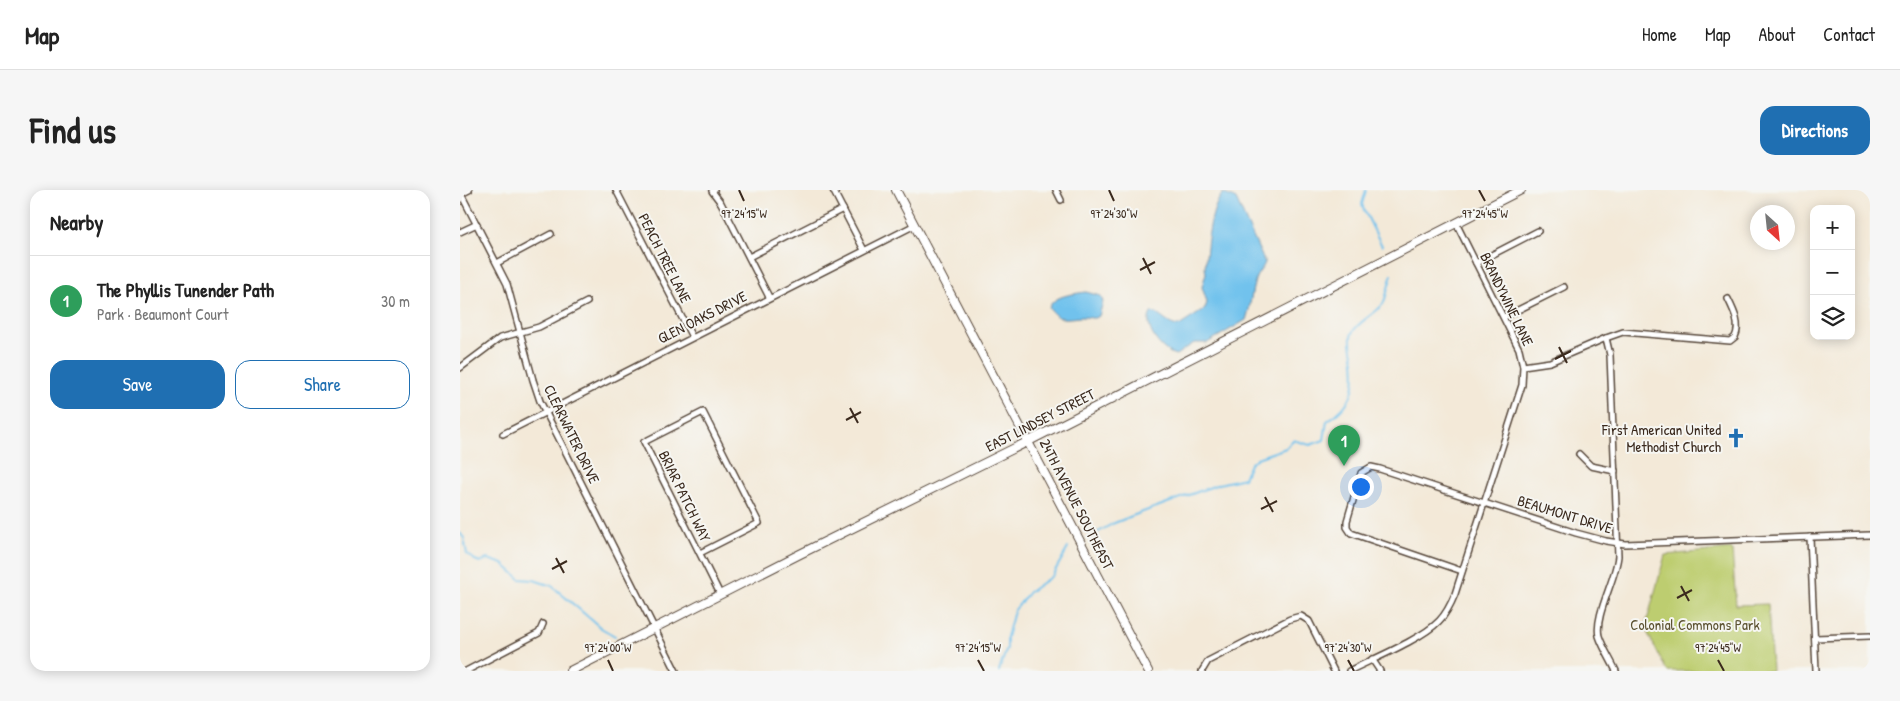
<!DOCTYPE html>
<html lang="en">
<head>
<meta charset="utf-8">
<style>
  body { margin:0; font-family:"Patrick Hand",sans-serif; background:#f6f6f6; color:#222 }
  .controls { position:absolute; right:15px; top:15px; display:grid; overflow:hidden; border-radius:10px; box-shadow:0 2px 12px #0003 }
  .controls button { width:45px; height:45px; display:grid; place-items:center; padding:0; border:0; border-bottom:1px solid #e0e0e0; background:#fff; color:#222; font:25px sans-serif }
  .compass { position:absolute; left:1290px; top:15px; width:45px; height:45px; border-radius:50%; background:#fff; box-shadow:0 2px 12px #0003; rotate:153deg }
  .you { position:absolute; left:900px; top:296px; width:18px; height:18px; margin:-12px; border:4px solid #fff; border-radius:50%; background:#1a73e8; box-shadow:0 0 0 8px #1a73e833 }
  .badge { display:grid; place-items:center; width:32px; height:32px; border-radius:50%; background:#1f6fb2; color:#fff; font-size:16px; font-weight:700 }
  .pin { position:absolute; translate:-50% -41px; filter:drop-shadow(0 1px 2px #0008) }
  .pin::after { content:''; position:absolute; top:26px; width:18px; height:15px; background:inherit; clip-path:polygon(0 0,100% 0,50% 100%) }
  .list { margin:0; padding:0; list-style:none }
  h2 { display:flex; justify-content:space-between; align-items:center; height:65px; margin:0; padding:0 20px; font-size:21px }
  h2 small { font-size:16px; font-weight:400; color:#767676 }
  .list li { display:grid; grid-template-columns:32px 1fr auto; gap:15px; align-items:center; box-sizing:border-box; height:90px; padding:0 20px; border-top:1px solid #e0e0e0 }
  .list b { display:block; font-size:19px; white-space:nowrap }
  .list p { margin:0; font-size:16px; white-space:nowrap; color:#767676 }
  .list em { font-size:16px; font-style:normal; color:#767676 }
  .actions { display:flex; gap:10px; padding:15px 20px }
  .actions a { flex:1; padding:11px 0; border:1px solid #1f6fb2; border-radius:15px; text-align:center; font-size:18px; color:#1f6fb2 }
  .actions .main { background:#1f6fb2; color:#fff }
  .icon { flex:none; width:28px; height:28px; fill:none; stroke:currentColor; stroke-width:2; stroke-linecap:round; stroke-linejoin:round }
  .map { position:relative; flex:none; width:1410px; height:481px; overflow:hidden; border-radius:15px }
  header { display:flex; align-items:center; gap:30px; box-sizing:border-box; height:70px; padding:0 25px; background:#fff; border-bottom:1px solid #e0e0e0 }
  header strong { font-size:24px }
  nav { display:flex; gap:28px; margin-inline-start:auto; font-size:18px }
  .intro { display:flex; align-items:center; justify-content:space-between; box-sizing:border-box; height:120px; padding:0 30px }
  h1 { margin:0; font-size:35px }
  .button { padding:12px 22px; border-radius:15px; background:#1f6fb2; color:#fff; font-size:18px; font-weight:700 }
  main { display:flex; gap:30px; padding:0 30px }
  aside { flex:1; background:#fff; border-radius:15px; box-shadow:0 2px 12px #0003 }
  .map>svg:first-child { display:block }
</style>
</head>
<body>
<header>
<strong>Map</strong>
<nav><a>Home</a><a>Map</a><a>About</a><a>Contact</a></nav>
</header>
<div class="intro"><h1>Find us</h1><a class="button">Directions</a></div>
<main>
<aside>
<h2>Nearby<small></small></h2>
<ul class="list">
<li><span class="badge" style="background:#2e9e5b">1</span><div><b>The Phyllis Tunender Path</b><p>Park · Beaumont Court</p></div><em>30 m</em></li>
</ul>
<div class="actions"><a class="main">Save</a><a>Share</a></div>
</aside>
<div class="map">
<svg width="1410" height="481" viewBox="0 0 1410 481">
  <rect width="100%" height="100%" fill="#f6f6f2"/>
  <filter id="ink" filterUnits="userSpaceOnUse"><feTurbulence type="fractalNoise" baseFrequency=".02" numOctaves="2"/><feDisplacementMap in="SourceGraphic" scale="10" xChannelSelector="R" yChannelSelector="G"/><feConvolveMatrix kernelMatrix="1 2 1 2 8 2 1 2 1" color-interpolation-filters="sRGB"/></filter>
  <filter id="wash" filterUnits="userSpaceOnUse"><feTurbulence type="fractalNoise" baseFrequency=".0096" numOctaves="4" result="noise"/><feDisplacementMap in="SourceGraphic" scale="20" xChannelSelector="R" yChannelSelector="G"/><feGaussianBlur stdDeviation="1.12" result="paint"/><feColorMatrix in="noise" values="0 0 0 0 0 0 0 0 0 0 0 0 0 0 0 0 0 1.4 0 .05"/><feComposite in="paint" operator="in"/></filter>
  <g filter="url(#wash)">
    <rect width="100%" height="100%" fill="#f3e9d8"/>
    <polygon fill="#bdcd70" stroke="#7c7c47" points="1272,359 1276,415 1308,414 1312,481 1207,481 1185,438 1205,365"/>
    <g fill="#71c2ed" stroke="#567686">
      <path d="M763,3L776,9L805,73C802,80 797,83 795,90C791,103 791,116 786,130L747,153H734L716,165C701,162 681,135 692,122C703,126 707,135 719,136L745,119L747,112L742,97L746,83L745,78C747,57 749,20 763,3Z"/>
      <path d="M626,102L641,106L643,112L639,126C634,130 630,127 623,127C608,127 599,133 589,118C593,105 614,104 626,102Z"/>
    </g>
    <g fill="none" stroke-linecap="round" stroke-linejoin="round">
      <g stroke="#71c2ed" stroke-width="2">
        <polyline points="906,0 902,14 904,20 922,56"/>
        <polyline points="0,343 4,348 7,364 15,370 20,372 28,369 43,374 60,389 74,390 92,396 141,438 155,446"/>
        <path d="M635,344L652,334L672,326L759,294L784,288L790,274L797,268L826,258L833,250L850,255L864,250L867,231C894,214 898,196 893,165C892,158 889,150 892,143C898,131 915,125 923,114C926,109 929,92 932,85"/>
        <polyline points="539,481 547,458 547,447 554,421 569,402 592,386 608,358"/>
      </g>
    </g>
  </g>
  <g filter="url(#ink)">
    <g fill="none" stroke-linecap="round" stroke-linejoin="round">
      <defs>
        <g id="street">
          <polyline points="156,0 232,147"/>
          <polyline points="254,0 252,1 261,13 309,107"/>
          <polyline points="373,0 404,60"/>
          <polyline points="596,0 601,10"/>
          <polyline points="0,2 47,94 73,190 80,211 216,481"/>
          <polyline points="1,4 9,0"/>
          <polyline points="0,42 17,34"/>
          <polyline points="289,67 383,19"/>
          <polyline points="37,73 91,44"/>
          <polyline points="1016,73 1078,41"/>
          <polyline points="1044,127 1104,97"/>
          <path d="M1146,148L1150,165L1158,366C1156,389 1134,426 1139,446C1143,458 1151,470 1156,481"/>
          <path d="M1063,176L1090,172L1146,148L1163,142L1270,151L1275,147C1281,135 1274,121 1268,109"/>
          <polyline points="0,178 40,148 79,137 127,112"/>
          <polyline points="43,244 455,35"/>
          <polyline points="1119,264 1131,276 1155,281"/>
          <polyline points="1350,347 1356,481"/>
          <polyline points="240,363 299,333 243,222 184,252 260,404"/>
          <polyline points="1002,381 891,343 887,337 887,331 901,283 911,277 920,279 1116,343 1146,351 1165,354 1410,345"/>
          <polyline points="1355,448 1410,446"/>
          <polyline points="912,469 920,481"/>
          <polyline points="6,481 79,443 83,434"/>
          <polyline points="742,481 748,471 830,429 841,426 849,431 874,481"/>
          <path d="M889,481C913,469 962,449 979,431C987,423 991,414 995,404L1062,195L1063,176L1059,159L996,33"/>
        </g>
        <g id="secondary">
          <polyline points="436,0 688,481"/>
          <polyline points="110,481 340,364 569,251 1061,0"/>
        </g>
      </defs>
      <use href="#street" stroke="#57473a" stroke-width="8"/>
      <use href="#secondary" stroke="#57473a" stroke-width="10"/>
      <use href="#street" stroke="#fff" stroke-width="5"/>
      <use href="#secondary" stroke="#fff" stroke-width="8"/>
    </g>
  </g>
  <path fill="none" stroke="#3b2a1e" stroke-width="2" d="M279,0L284,11M649,0L654,11M1019,0L1025,11M683,68L691,84M680,80L695,72M1099,157L1107,173M1095,169L1111,161M390,218L398,233M386,230L401,222M805,307L813,322M801,319L817,311M96,368L104,383M92,379L107,371M1221,396L1229,411M1217,408L1232,400M148,470L153,481M518,470L524,481M888,470L894,481M1258,470L1264,481"/>
  <defs>
    <symbol id="church-bare" viewBox="-9 -9 18 18"><path d="M-1.2-6h2.4v3.5h3.3v2.4h-3.3V6h-2.4V-.1h-3.3v-2.4h3.3Z" fill="#1f6fb2" stroke="#f6f6f2" stroke-width="2.5" paint-order="stroke"/></symbol>
  </defs>
  <g fill-rule="evenodd">
    <use href="#church-bare" x="1262" y="234" width="28" height="28"/>
  </g>
  <g text-anchor="middle" dominant-baseline="central" stroke-width="4" stroke-linejoin="round" paint-order="stroke">
    <g font-size="15" fill="#3b2a1e" stroke="#f6f6f2">
      <text transform="translate(205 68) rotate(63)">PEACH TREE LANE</text>
      <text transform="translate(1047 109) rotate(64)">BRANDYWINE LANE</text>
      <text transform="translate(242 127) rotate(-27)">GLEN OAKS DRIVE</text>
      <text transform="translate(580 230) rotate(-27)">EAST LINDSEY STREET</text>
      <text transform="translate(112 244) rotate(64)">CLEARWATER DRIVE</text>
      <text transform="translate(225 306) rotate(64)">BRIAR PATCH WAY</text>
      <text transform="translate(617 314) rotate(63)">24TH AVENUE SOUTHEAST</text>
      <text transform="translate(1105 324) rotate(17)">BEAUMONT DRIVE</text>
    </g>
    <g font-size="15" fill="#3b2a1e" stroke="#f6f6f2" text-anchor="end">
      <text x="1261" y="239">First American United<tspan x="1261" dy="17">Methodist Church</tspan></text>
    </g>
    <g font-size="15" fill="#5c5332" stroke="#f6f6f2">
      <text x="1235" y="434">Colonial Commons Park</text>
    </g>
  </g>
  <g font-size="12" text-anchor="middle" fill="#3b2a1e" stroke="#f6f6f2" stroke-width="4" stroke-linejoin="round" paint-order="stroke">
    <text x="284" y="28">97°24'15"W</text>
    <text x="654" y="28">97°24'30"W</text>
    <text x="1025" y="28">97°24'45"W</text>
    <text x="148" y="462">97°24'00"W</text>
    <text x="518" y="462">97°24'15"W</text>
    <text x="888" y="462">97°24'30"W</text>
    <text x="1258" y="462">97°24'45"W</text>
  </g>
</svg>
<div class="controls">
<button>+</button>
<button>−</button>
<button><svg class="icon" aria-label="layers" viewBox="0 0 24 24"><path d="M12 4l9 5-9 5-9-5zM3 14l9 5 9-5"/></svg></button>
</div>
<svg class="compass" viewBox="-18 -18 36 36"><path d="M0-13l5 13h-10z" fill="#e53935"/><path d="M0 13l5-13h-10z" fill="#767676"/></svg>
<div class="you"></div>
<div class="pin badge" style="left:884px;top:276px;background:#2e9e5b">1</div>
</div>
</main>
</body>
</html>
